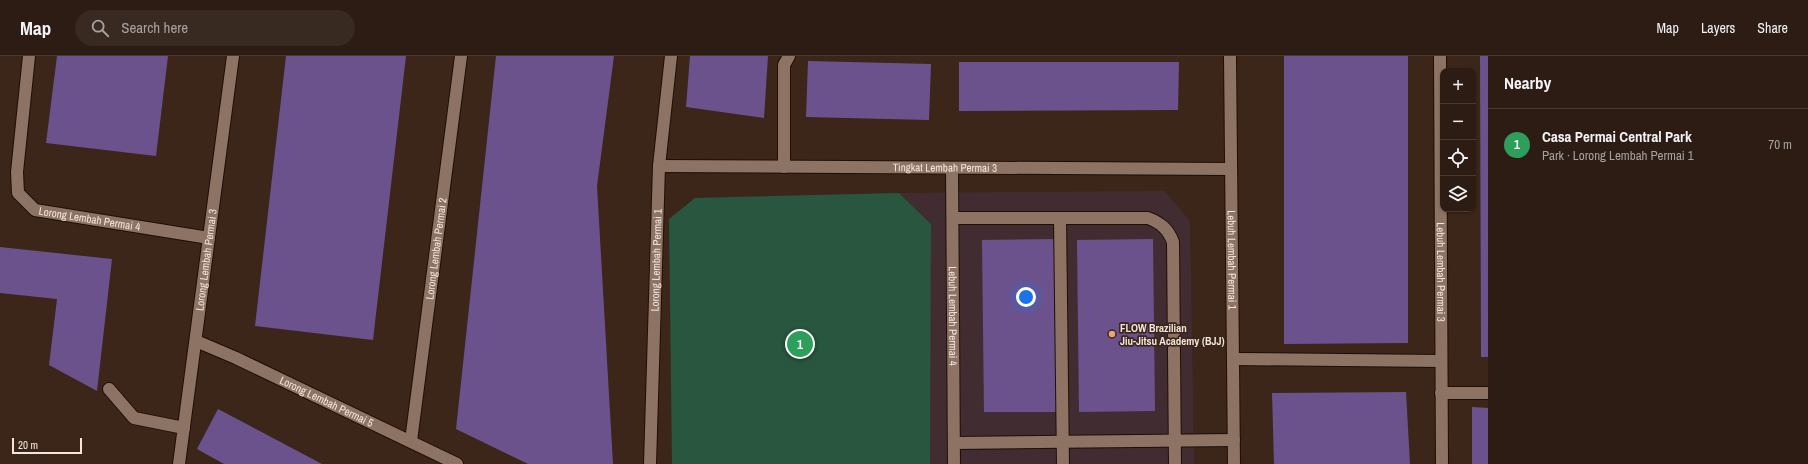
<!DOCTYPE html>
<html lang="en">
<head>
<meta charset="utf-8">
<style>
  body { margin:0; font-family:"Archivo Narrow",sans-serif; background:#382921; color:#f1f3f6 }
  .controls { position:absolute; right:12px; top:12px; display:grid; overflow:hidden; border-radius:8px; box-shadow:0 1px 3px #0004 }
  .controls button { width:36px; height:36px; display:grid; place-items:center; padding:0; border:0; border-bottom:1px solid #483a33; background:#2c1c13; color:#f1f3f6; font:20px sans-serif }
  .scale { position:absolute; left:12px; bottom:10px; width:70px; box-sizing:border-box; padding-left:4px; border:2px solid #f4e6de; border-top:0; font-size:11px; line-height:14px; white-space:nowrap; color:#f4e6de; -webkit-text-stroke:3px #3b2619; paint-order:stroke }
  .you { position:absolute; left:1026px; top:241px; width:14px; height:14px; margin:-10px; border:3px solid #fff; border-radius:50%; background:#1a73e8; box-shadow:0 0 0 6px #1a73e833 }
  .badge { display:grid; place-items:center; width:26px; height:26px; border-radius:50%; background:#8bbbb9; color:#fff; font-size:13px; font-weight:700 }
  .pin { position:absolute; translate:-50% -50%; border:2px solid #fff; box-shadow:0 1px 4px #0006 }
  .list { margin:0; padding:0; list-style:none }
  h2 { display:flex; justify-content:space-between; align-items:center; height:52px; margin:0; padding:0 16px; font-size:17px }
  h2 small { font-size:13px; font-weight:400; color:#a6a1a0 }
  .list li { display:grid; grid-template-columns:26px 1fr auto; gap:12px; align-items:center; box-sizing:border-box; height:72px; padding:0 16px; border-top:1px solid #483a33 }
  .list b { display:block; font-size:15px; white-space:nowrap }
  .list p { margin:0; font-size:13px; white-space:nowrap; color:#a6a1a0 }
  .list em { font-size:13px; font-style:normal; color:#a6a1a0 }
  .icon { flex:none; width:22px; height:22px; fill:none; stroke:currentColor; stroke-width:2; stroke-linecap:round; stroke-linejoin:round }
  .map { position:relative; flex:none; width:1488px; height:408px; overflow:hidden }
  header { display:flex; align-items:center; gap:24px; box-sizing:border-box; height:56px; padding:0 20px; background:#2c1c13; border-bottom:1px solid #483a33 }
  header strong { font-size:19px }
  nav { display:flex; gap:22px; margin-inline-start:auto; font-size:14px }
  .search { width:280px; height:36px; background:#382921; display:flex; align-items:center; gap:10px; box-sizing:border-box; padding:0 14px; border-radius:22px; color:#a6a1a0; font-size:15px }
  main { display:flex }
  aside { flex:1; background:#2c1c13 }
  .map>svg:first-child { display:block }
</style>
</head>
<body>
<header>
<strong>Map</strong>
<div class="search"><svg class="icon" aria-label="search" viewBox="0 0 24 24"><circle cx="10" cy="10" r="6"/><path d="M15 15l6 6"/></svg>Search here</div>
<nav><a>Map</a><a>Layers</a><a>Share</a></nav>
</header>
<main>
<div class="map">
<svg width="1488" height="408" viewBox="0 0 1488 408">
  <rect width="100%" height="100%" fill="#3b2619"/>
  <polygon fill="#412d31" points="1165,135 1190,165 1194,408 930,408 931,168 899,137"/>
  <polygon fill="#28563f" points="899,137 931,168 930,408 672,408 669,163 695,142"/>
  <g fill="#6b528d">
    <polygon points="57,0 168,0 156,100 46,87"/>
    <polygon points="286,0 406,0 373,284 255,270"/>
    <polygon points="496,0 614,0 597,130 613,408 528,408 456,373"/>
    <polygon points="690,0 768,0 764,62 686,51"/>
    <polygon points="1284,0 1408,0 1408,287 1284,288"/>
    <polygon points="1480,0 1488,0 1488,301 1481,301"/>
    <polygon points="808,5 931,8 929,64 806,61"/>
    <polygon points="959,6 1179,6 1178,54 959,55"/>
    <polygon points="1058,183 1060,356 984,356 982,184"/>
    <polygon points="1153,183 1155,355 1079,356 1077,184"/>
    <polygon points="0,191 112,203 97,335 49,309 57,243 0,237"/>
    <polygon points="1406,336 1410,408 1274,408 1272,337"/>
    <polygon points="1472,351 1488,352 1488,408 1472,408"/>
    <polygon points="218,353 322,408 224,408 197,393"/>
  </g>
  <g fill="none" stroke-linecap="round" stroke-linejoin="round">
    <defs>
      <g id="minor">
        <path id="s1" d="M29,0L17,116L18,137L35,154L209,182"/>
        <path id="s2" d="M1230,0L1234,408"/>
        <path id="s3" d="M1440,0L1442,408"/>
        <path id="s4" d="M659,110L1231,113"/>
        <polyline points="784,111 784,9 789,0"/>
        <path id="s5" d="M952,112L954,408"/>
        <path d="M953,162H1148C1161,167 1168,173 1173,186L1175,408"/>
        <polyline points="1060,162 1063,408"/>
        <path id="s6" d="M196,285L236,302L457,408"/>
        <polyline points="1233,303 1441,305"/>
        <polyline points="109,333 134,362 184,372"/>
        <polyline points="1441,337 1488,337"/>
        <path id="s7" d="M411,385L461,0"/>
        <polyline points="954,387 1234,384"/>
        <path id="s8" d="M179,408L233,0"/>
        <path id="s9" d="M650,408L659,110L671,0"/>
      </g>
    </defs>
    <use href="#minor" stroke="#210e04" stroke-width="14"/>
    <use href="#minor" stroke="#8c7364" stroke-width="12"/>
  </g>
  <circle fill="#efa376" stroke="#3b2619" stroke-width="1.5" cx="1112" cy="278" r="4"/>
  <g text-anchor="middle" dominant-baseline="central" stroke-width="3.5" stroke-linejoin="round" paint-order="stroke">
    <g font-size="11" fill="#f4e6de" stroke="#3b2619">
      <text stroke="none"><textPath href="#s4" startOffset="286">Tingkat Lembah Permai 3</textPath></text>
      <text stroke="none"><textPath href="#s1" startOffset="217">Lorong Lembah Permai 4</textPath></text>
      <text stroke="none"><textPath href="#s7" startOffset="194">Lorong Lembah Permai 2</textPath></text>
      <text stroke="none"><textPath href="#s8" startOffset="206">Lorong Lembah Permai 3</textPath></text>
      <text stroke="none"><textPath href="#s9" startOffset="204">Lorong Lembah Permai 1</textPath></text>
      <text stroke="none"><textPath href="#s2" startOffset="204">Lebuh Lembah Permai 1</textPath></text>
      <text stroke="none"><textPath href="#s3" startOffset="216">Lebuh Lembah Permai 3</textPath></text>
      <text stroke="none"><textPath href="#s5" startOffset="148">Lebuh Lembah Permai 4</textPath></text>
      <text stroke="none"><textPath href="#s6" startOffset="144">Lorong Lembah Permai 5</textPath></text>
    </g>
    <g font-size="11" font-weight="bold" fill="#f4e6de" stroke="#3b2619" text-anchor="start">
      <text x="1120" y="272">FLOW Brazilian<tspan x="1120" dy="13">Jiu-Jitsu Academy (BJJ)</tspan></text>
    </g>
  </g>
</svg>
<div class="controls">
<button>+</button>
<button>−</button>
<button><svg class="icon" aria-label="locate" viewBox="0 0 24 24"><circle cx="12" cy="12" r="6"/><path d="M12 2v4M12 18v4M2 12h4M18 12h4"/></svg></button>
<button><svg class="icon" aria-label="layers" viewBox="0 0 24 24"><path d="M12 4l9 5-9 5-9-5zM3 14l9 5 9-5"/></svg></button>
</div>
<div class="scale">20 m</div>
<div class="you"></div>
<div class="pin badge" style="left:800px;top:288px;background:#2e9e5b">1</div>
</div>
<aside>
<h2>Nearby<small></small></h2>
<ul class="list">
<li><span class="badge" style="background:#2e9e5b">1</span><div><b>Casa Permai Central Park</b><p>Park · Lorong Lembah Permai 1</p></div><em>70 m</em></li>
</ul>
</aside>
</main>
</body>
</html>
